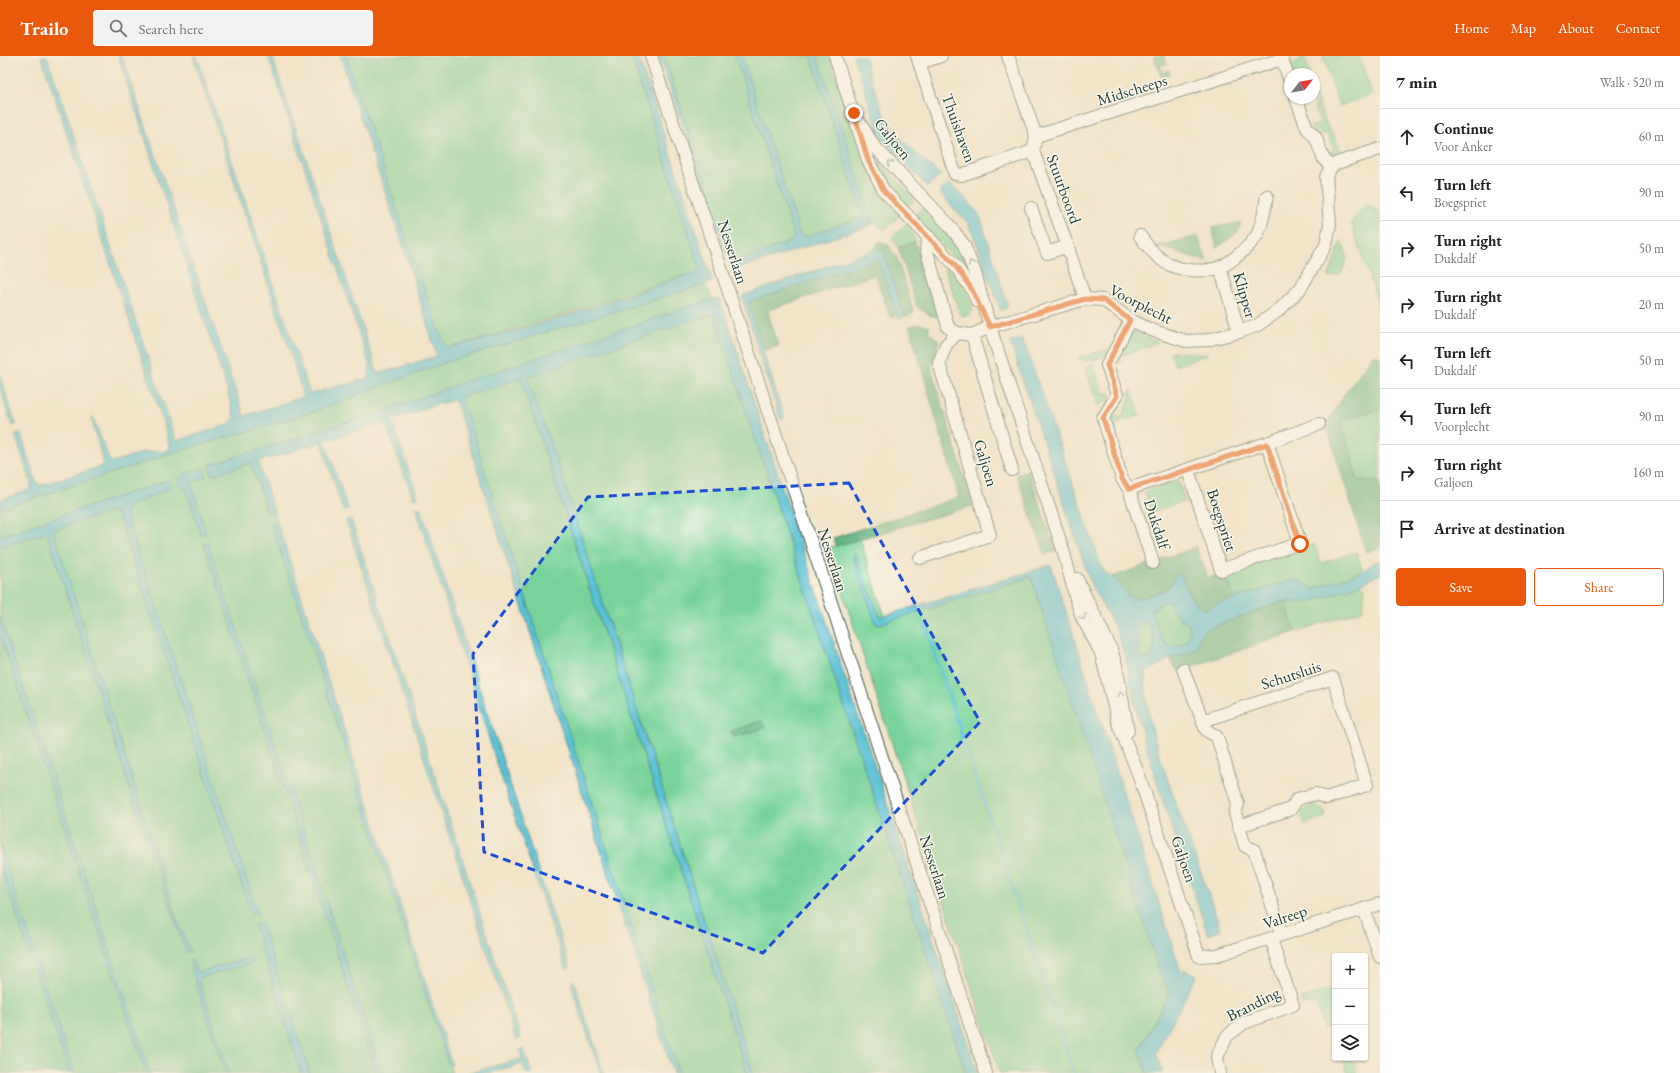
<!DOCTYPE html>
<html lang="en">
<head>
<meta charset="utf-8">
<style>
  body { margin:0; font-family:"EB Garamond",serif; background:#f2f2f2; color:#222 }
  .controls { position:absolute; right:12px; bottom:12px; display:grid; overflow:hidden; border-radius:4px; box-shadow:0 1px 3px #0004 }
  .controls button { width:36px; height:36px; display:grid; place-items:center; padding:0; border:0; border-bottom:1px solid #e0e0e0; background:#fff; color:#222; font:20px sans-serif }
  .compass { position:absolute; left:1284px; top:12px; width:36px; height:36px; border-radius:50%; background:#fff; box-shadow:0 1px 3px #0004; rotate:59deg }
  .stop { position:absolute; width:12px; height:12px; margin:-9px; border:3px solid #ea580c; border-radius:50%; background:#fff }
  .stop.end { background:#ea580c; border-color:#fff; box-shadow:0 1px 4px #0008 }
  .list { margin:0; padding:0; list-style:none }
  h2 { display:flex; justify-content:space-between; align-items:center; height:52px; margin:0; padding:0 16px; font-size:17px }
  h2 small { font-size:13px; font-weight:400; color:#767676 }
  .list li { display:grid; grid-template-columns:26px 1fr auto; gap:12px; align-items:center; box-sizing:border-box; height:56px; padding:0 16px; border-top:1px solid #e0e0e0 }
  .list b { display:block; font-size:15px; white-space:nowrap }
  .list p { margin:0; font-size:13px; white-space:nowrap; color:#767676 }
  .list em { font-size:13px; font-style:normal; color:#767676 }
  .actions { display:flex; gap:8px; padding:12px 16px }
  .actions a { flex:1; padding:9px 0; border:1px solid #ea580c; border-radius:4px; text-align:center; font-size:14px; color:#ea580c }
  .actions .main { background:#ea580c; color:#fff }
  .icon { flex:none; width:22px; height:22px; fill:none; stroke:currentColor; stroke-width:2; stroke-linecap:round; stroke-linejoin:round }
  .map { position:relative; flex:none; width:1380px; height:1017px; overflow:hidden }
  header { display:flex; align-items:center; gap:24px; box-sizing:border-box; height:56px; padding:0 20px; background:#ea580c; color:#fff }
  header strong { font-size:19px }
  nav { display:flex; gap:22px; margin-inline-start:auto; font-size:14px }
  .search { width:280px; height:36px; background:#f2f2f2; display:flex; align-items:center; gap:10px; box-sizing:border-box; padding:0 14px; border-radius:4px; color:#767676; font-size:15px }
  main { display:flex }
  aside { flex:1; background:#fff }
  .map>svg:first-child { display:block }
</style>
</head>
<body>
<header>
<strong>Trailo</strong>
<div class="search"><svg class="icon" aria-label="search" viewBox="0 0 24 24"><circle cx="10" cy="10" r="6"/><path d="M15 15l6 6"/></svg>Search here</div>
<nav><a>Home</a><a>Map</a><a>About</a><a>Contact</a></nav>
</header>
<main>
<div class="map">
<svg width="1380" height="1017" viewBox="0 0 1380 1017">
  <rect width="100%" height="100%" fill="#fbf7ec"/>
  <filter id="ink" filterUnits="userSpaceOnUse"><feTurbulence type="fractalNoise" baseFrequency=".025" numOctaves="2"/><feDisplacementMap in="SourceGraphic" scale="8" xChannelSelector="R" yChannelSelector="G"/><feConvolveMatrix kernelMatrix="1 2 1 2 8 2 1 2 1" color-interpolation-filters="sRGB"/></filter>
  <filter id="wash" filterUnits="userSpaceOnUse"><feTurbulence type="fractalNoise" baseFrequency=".012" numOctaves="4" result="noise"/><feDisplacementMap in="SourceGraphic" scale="16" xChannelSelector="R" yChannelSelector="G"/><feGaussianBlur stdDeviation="0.9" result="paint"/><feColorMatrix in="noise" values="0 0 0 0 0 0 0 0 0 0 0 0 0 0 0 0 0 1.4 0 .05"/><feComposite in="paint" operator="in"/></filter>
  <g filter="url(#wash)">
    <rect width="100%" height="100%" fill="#f1e4c9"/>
    <g fill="#78d39a" stroke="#4c8867" fill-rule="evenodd">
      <path d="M346,0H631L700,214C616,242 533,270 447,292L443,285L410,193Z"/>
      <polygon points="664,0 735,0 794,180 792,185 735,206 729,197"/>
      <polygon points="741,0 811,0 863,161 805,181 800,178"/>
      <polygon points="817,0 829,0 871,123 882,141 900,159 885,174 872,165"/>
      <polygon points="1299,0 1304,0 1310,18 1292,18 1289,9 1300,5"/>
      <polygon points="1323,0 1359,0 1372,39 1339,50"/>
      <path d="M1314,32C1318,43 1320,55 1326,66C1330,76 1336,83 1341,94L1327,100L1326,97L1334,93L1327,77L1318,80L1310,71L1320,68L1312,42H1314Z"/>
      <polygon points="869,95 916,143 907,152 887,132"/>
      <polygon points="1366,147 1380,156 1380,252 1351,167"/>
      <polygon points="924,150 952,178 960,192 969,217 914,160"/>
      <polygon points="907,167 910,170 915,186 898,191 892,181"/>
      <polygon points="1341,185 1348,201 1341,218 1328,222"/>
      <path d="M942,205C958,221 966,233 973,254L969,259L963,260L960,258Z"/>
      <path d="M704,228L707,231L712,243L456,329L389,353L209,410L212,419L251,407L267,457L274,455L277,465L271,467L449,1010L452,1017H381L311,797L204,487L376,1017H310L260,867L255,869L301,1017H229L199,925L202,921L251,907L250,901L200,916H197L192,904L190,905L225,1017H150L0,561V491L47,477L136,752L186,896L190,895L176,861L53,474L113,455L118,459L252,860L257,858L125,456L129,450L171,432L168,424L0,480V453L161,401L170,397L247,376L315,355L444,307ZM184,418L206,420L191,427L205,478H201L186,433Z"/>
      <polygon points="714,259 966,1017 753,1017 564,426 527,321 683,267"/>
      <polygon points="1131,275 1158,286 1120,301 1123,307 1114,309 1113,307"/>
      <polygon points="1110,292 1108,299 1087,306 1078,302"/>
      <polygon points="1170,296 1208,298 1175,310"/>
      <polygon points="1093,308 1104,338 1110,336 1111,341 1107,345 1098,349 1086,314 1088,310"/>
      <polygon points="521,322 747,1017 679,1017 460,340"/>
      <polygon points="1132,334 1140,360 1115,367 1117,374 1112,376 1108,366 1112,358 1121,362 1130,343 1129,336"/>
      <path d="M1380,353V427C1372,423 1365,427 1357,422L1342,364Z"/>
      <polygon points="1178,425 1185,445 1152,456 1145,436"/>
      <polygon points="860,483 886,564 1031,521 1169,938 1139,994 1147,1017 1000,1017 828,492"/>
      <polygon points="1314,488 1321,507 1356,496 1363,515 1313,533 1293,524 1234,542 1225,516"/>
      <polygon points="1361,528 1365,533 1362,554 1295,576 1286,546 1310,546"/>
      <path d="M1165,545L1169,546L1180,563L1186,564C1193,575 1190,587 1177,590C1174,591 1169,589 1167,589L1162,583L1151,555Z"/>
      <path d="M1142,566L1149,568L1155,587L1156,592L1152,602L1143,603L1138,596C1139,587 1136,576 1138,568Z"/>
      <polygon points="0,578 146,1017 74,1017 0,791"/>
      <path d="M1312,748L1326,756L1324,762L1303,768C1301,758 1302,753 1312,748Z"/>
      <polygon points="0,809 8,832 69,1017 0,1017"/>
      <polygon points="1334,932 1335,969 1324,973 1315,946 1302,949 1301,943"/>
      <polygon points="1343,1002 1353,1002 1357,1017 1348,1017"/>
    </g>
    <g fill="#62b582" stroke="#40795b">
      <polygon points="1154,0 1164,0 1167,8 1160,10 1163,16 1169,14 1170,18 1161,21"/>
      <polygon points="1241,166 1237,177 1217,192 1212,172"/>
      <polygon points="1198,180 1207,206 1158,190"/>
      <polygon points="879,186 888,189 897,202 914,257 904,261 883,195 874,194"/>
      <polygon points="915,186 937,256 937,261 931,260 917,251 898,191"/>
      <polygon points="878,203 897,259 890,261 875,219 768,254 770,264 779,290 763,295 747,246"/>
      <polygon points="920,268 929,270 929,277 939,284 931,312 973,450 835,490 833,482 959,441 909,270"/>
      <path d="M1374,298L1380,301V353L1342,364L1357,422C1365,427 1372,423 1380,427V491L1366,496L1327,372C1333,349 1359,319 1374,298Z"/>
      <polygon points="1028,414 1056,495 1045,499 1016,418"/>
      <path d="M1196,491L1208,522L1225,516L1234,542L1207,553L1200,552L1190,539L1181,518C1170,523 1174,526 1169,531C1163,536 1137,545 1131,541C1124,537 1120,525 1112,521Z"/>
      <polygon points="1281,546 1286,546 1295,576 1178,615 1170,603 1195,594 1202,576 1207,573"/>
      <polygon points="762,665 765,672 733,681 731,675"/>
    </g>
    <g fill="#58c1d5" stroke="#3c7f84" fill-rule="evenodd">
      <path d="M41,0H47L176,385L230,368L234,361L226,330L118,0H122L244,360L303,341L293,305L193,0H197L310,338L369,322V308L268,0H272L378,318L437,300L404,193L340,0H346L410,193L443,285L447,292C533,273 617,244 700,214L631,0H638L713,226L444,307L315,355L247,376L170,397L161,401L0,453V444L31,433V427L15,378L20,376L37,428L41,429L102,410L103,406L91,362L93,361L109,403L112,406L144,396L161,395L162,396L170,393L163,366Z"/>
      <polygon points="659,0 664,0 729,197 735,206 792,185 794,180 735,0 741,0 800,178 805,181 863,161 811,0 817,0 871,160 872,169 732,215"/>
      <path d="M853,0H864C872,23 879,55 894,74C907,91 925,105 941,119L928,131L882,83L875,65Z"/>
      <polygon points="949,127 972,149 980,160 1008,251 1001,254 984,212 981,198 968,167 939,137"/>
      <polygon points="874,194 883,194 904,261 898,262 878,203 748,246 784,362 780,363 742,242 744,239"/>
      <polygon points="712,243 720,243 852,642 978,1017 966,1017 714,259 683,267 527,321 564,426 753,1017 747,1017 521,322 461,341 679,1017 673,1017 455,344 435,349 392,364 418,442 413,442 385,367 325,385 348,453 343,454 321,386 258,406 274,455 268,457 251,407 212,419 209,409 389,353 456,329"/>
      <path d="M1021,282L1025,289L1100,506L1105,517L1115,522L1124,533L1127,539L1132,542L1138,543L1160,536L1170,531L1175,520L1181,518C1183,528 1194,553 1206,553C1209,552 1214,549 1217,548L1293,524H1298L1313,533L1363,515L1375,506L1380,505V518L1361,528L1310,546H1281L1207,573L1202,576L1195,594L1170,603L1145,617C1145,664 1162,707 1177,750C1192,792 1207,833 1221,874L1208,879L1164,749L1139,666L1126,605L1121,588L1113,568L1091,529L1010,286ZM1165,545L1169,546L1180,564H1186C1193,574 1190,587 1177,590C1174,591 1169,589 1167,589L1162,583L1151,555ZM1142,566L1149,568C1155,581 1156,588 1152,602L1143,603L1138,596C1139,587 1136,576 1138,568Z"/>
      <polygon points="0,319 15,365 17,368 12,370 0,332"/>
      <polygon points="203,412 206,420 191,427 206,477 201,479 186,433 179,429 178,423 184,418"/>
      <polygon points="168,424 171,427 171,432 129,450 125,456 258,858 252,860 118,459 113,455 53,474 176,861 190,895 186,896 136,752 47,477 0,491 0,480"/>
      <polygon points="416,452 421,452 570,912 566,913 496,705"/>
      <polygon points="351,463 521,982 516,984 346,464"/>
      <polygon points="277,465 452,1009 449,1010 271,467"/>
      <polygon points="208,486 311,797 381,1017 376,1017 204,487"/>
      <polygon points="855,498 880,561 1051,509 1181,916 1183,917 1184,914 1197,919 1156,997 1163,1017 1147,1017 1139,994 1169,938 1159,914 1031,521 876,569 853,500"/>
      <polygon points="0,561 150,1017 146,1017 0,578"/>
      <polygon points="0,791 74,1017 69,1017 0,809"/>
      <polygon points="261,867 310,1017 301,1017 254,869"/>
      <polygon points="250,901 252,907 203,921 199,925 229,1017 225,1017 189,905 191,904 197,916 200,916"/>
      <polygon points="574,924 604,1017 600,1017 571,928"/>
      <polygon points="519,994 524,994 532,1017 526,1017 523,1008 487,1017 467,1017 522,1003"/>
    </g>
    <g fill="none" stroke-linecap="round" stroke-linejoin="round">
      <polyline stroke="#58c1d5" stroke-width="3.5" points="926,571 1074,1017"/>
    </g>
  </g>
  <g filter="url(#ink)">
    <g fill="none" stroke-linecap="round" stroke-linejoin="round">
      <defs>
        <g id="minor">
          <polyline points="651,0 986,1017"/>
          <polyline points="835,0 868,104 884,135 954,208 971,232 977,245"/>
          <polyline points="917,0 955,118 961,119 1033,95"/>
          <polyline points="1008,0 1036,80 1033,95 1066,186 1085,243"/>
          <polyline points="1281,0 1290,25"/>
          <polyline points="919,7 941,0"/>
          <polyline points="1296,42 1307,72 1316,82 1323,102 1331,111"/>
          <polyline points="854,57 874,90 949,169 964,189 975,217 990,271 1064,497 1076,543 1082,561 1101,597 1118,667 1138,717 1199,900 1217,899 1380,848"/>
          <polyline points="1036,80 1282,3"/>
          <polyline points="1331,111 1337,107 1380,93"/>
          <polyline points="1031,152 1047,197 1068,190"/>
          <path d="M1140,180C1147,190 1157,202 1168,208C1182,215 1206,217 1220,211C1232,206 1251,189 1257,179C1263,167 1265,153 1267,140"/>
          <polyline points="929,181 926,192 948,271 957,277 972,279 990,271 1085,243 1103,244 1131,264 1151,274 1186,285 1207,284 1239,276 1256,270 1278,255 1300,233 1326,189 1330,168 1326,121 1331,111"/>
          <polyline points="1220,211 1239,276"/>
          <polyline points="1131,264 1107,309 1117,339 1103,362 1122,423 1129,433 1153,507"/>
          <polyline points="972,279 1012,414"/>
          <polyline points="1188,414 1221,514 1300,487 1267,387"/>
          <polyline points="1129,433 1267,387 1319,368"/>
          <polyline points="920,502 990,479 939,307 946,289 957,277"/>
          <polyline points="1077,523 1111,593 1116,609 1128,675"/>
          <polyline points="1183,613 1206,674 1217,681 1238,748 1235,757 1245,790 1254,794 1282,879"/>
          <polyline points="1202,665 1333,622 1367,729 1326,742 1316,738 1297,743 1291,753 1239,770"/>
          <polyline points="1364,853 1380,901"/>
          <polyline points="1220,1017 1217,1001 1227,980 1244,967 1293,949 1271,883"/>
        </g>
      </defs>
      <use href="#minor" stroke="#3e564a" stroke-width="14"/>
      <use href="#minor" stroke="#fff" stroke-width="12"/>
    </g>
    <defs><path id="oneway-chevron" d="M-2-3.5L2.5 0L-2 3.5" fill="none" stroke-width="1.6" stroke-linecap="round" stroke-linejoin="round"/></defs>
    <g stroke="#8f9e9a">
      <use href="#oneway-chevron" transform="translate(890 107) rotate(-134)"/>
      <use href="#oneway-chevron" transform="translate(971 207) rotate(-113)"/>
      <use href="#oneway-chevron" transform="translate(1083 561) rotate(66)"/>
      <use href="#oneway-chevron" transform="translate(1121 638) rotate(-100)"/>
    </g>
  </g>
  <g fill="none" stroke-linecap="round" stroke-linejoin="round" filter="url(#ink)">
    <polyline stroke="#ea580c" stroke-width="5" points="854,57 868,104 884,135 954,208 971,232 990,271 1085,243 1103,244 1130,264 1107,309 1117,340 1103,362 1122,423 1129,433 1267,388 1300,488"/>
  </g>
  <path d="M0 0H1380V1017H0ZM849,427L980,666L763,897L484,796L473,598L588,441Z" fill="#f1e4c9" fill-opacity=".55" fill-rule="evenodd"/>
  <path fill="none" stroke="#1d4ed8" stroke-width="3" stroke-dasharray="8 5" stroke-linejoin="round" d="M849,427L980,666L763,897L484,796L473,598L588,441Z"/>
  <g text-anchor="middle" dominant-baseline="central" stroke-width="3" stroke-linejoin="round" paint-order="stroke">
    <g font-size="16" fill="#1f3d34" stroke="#fbf7ec">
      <text transform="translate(1132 34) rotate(-17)">Midscheeps</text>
      <text transform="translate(959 72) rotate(70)">Thuishaven</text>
      <text transform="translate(893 83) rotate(51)">Galjoen</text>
      <text transform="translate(1064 133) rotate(70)">Stuurboord</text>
      <text transform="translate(733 196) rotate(72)">Nesserlaan</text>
      <text transform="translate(1245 239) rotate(74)">Klipper</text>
      <text transform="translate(1141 248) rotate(27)">Voorplecht</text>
      <text transform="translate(986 407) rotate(73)">Galjoen</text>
      <text transform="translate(1222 464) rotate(72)">Boegspriet</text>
      <text transform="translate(1157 468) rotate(72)">Dukdalf</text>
      <text transform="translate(833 504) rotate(72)">Nesserlaan</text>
      <text transform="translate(1291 619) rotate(-18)">Schutsluis</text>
      <text transform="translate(1184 803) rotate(71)">Galjoen</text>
      <text transform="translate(935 811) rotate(72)">Nesserlaan</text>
      <text transform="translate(1285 861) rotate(-18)">Valreep</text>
      <text transform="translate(1253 948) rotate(-27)">Branding</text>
    </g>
  </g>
</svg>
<div class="controls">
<button>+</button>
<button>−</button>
<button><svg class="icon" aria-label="layers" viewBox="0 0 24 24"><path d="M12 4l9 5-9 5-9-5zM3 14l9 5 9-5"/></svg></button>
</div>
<svg class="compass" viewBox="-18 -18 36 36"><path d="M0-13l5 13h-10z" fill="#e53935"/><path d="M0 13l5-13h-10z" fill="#767676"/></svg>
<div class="stop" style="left:1300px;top:488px"></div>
<div class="stop end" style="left:854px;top:57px"></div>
</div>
<aside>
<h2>7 min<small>Walk · 520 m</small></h2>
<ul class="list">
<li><svg class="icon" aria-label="ahead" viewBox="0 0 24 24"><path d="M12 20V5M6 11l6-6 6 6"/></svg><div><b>Continue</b><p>Voor Anker</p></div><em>60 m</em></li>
<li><svg class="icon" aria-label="left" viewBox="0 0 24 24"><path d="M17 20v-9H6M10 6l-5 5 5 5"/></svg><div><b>Turn left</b><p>Boegspriet</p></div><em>90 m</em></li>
<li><svg class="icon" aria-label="right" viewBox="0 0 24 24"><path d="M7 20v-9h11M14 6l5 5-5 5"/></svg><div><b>Turn right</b><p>Dukdalf</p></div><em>50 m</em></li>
<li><svg class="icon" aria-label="right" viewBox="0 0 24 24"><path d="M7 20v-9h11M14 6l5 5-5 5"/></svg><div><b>Turn right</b><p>Dukdalf</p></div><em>20 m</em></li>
<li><svg class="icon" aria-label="left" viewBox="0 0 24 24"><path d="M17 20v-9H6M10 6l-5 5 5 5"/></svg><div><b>Turn left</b><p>Dukdalf</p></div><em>50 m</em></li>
<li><svg class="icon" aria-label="left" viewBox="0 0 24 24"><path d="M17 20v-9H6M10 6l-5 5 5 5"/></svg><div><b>Turn left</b><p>Voorplecht</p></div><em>90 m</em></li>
<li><svg class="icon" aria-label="right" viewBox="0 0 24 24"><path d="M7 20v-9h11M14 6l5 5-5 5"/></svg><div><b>Turn right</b><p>Galjoen</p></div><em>160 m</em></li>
<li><svg class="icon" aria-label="arrive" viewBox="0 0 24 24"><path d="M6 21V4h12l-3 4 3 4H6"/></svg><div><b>Arrive at destination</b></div></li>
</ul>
<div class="actions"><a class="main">Save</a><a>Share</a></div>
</aside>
</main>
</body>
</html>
